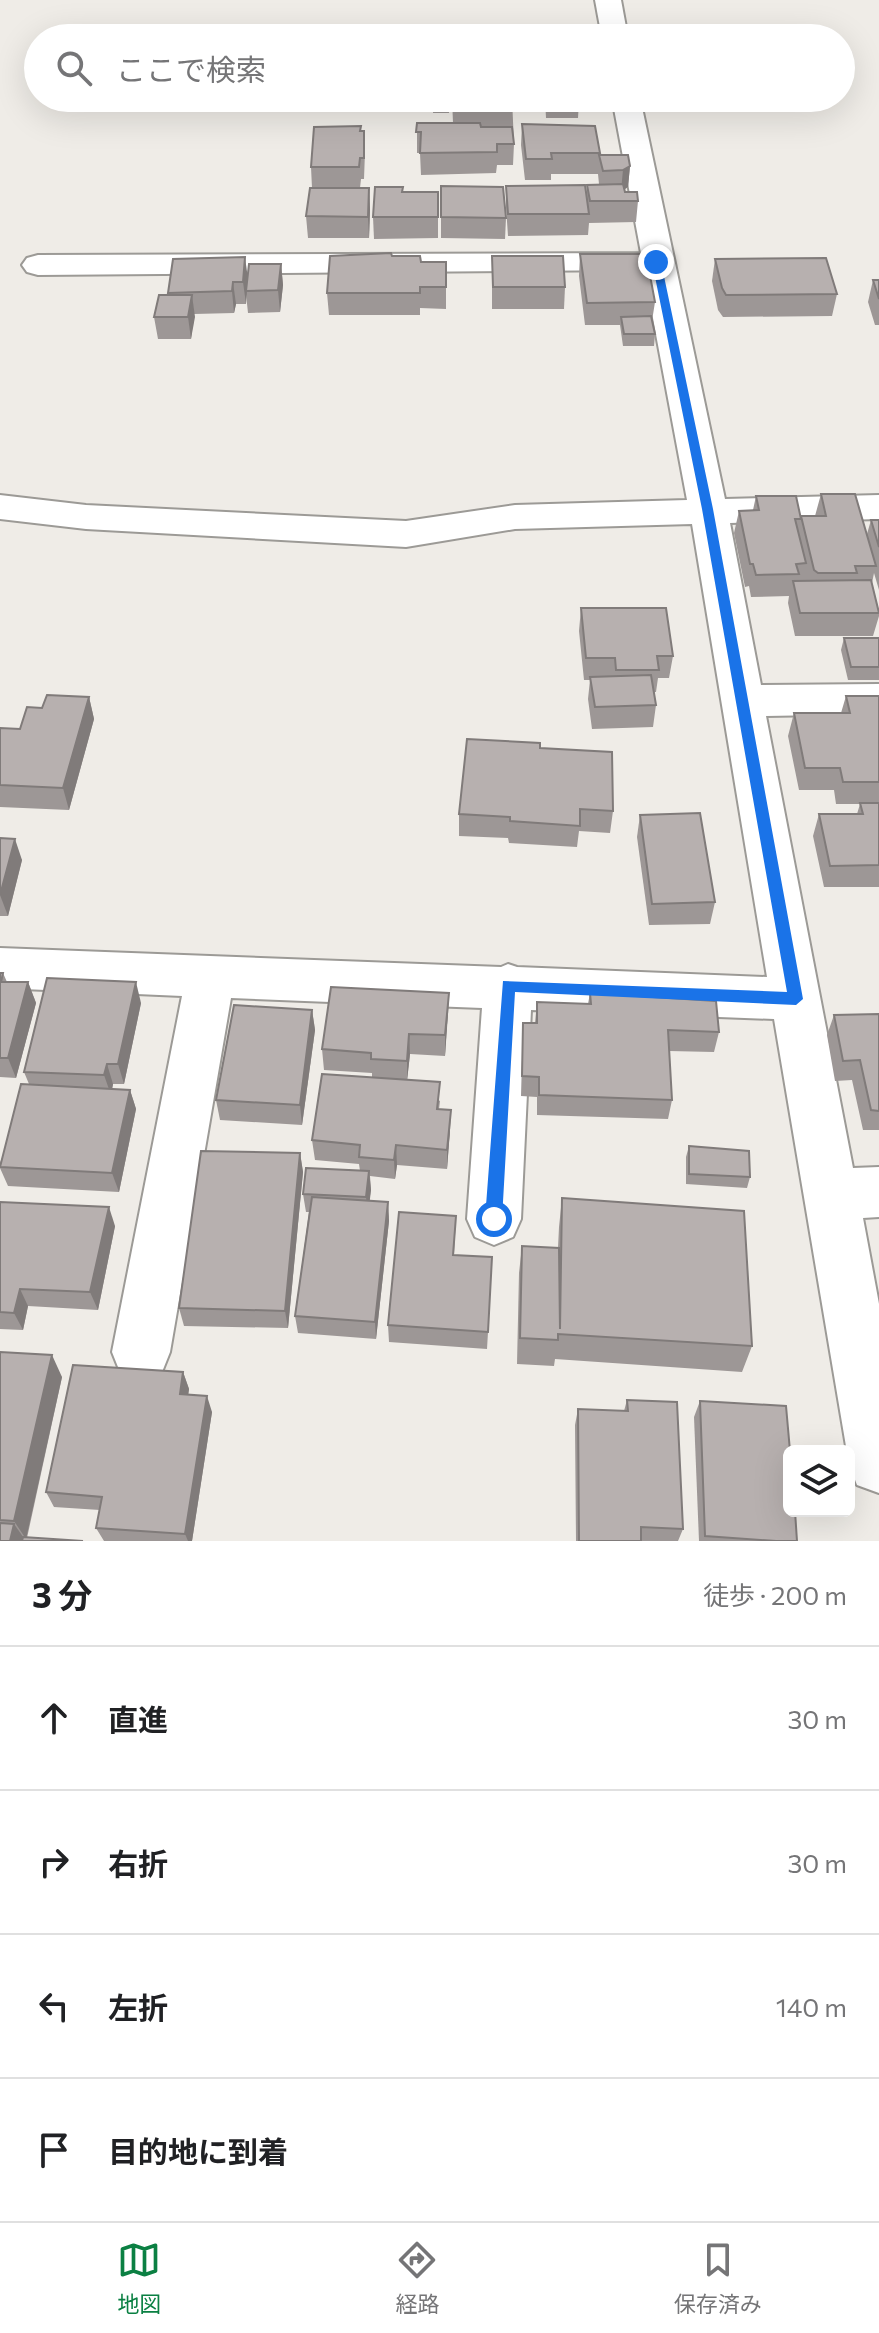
<!DOCTYPE html>
<html lang="ja">
<head>
<meta charset="utf-8">
<style>
  body { margin:0; font-family:Commissioner,"Noto Sans JP",sans-serif; background:#f6f6f6; color:#202124 }
  .controls { position:absolute; right:24px; bottom:24px; display:grid; overflow:hidden; border-radius:12px; box-shadow:0 8px 32px #0002 }
  .controls button { width:72px; height:72px; display:grid; place-items:center; padding:0; border:0; border-bottom:2px solid #e0e0e0; background:#fff; color:#202124; font:40px sans-serif }
  .stop { position:absolute; width:24px; height:24px; margin:-18px; border:6px solid #1a73e8; border-radius:50%; background:#fff }
  .stop.end { background:#1a73e8; border-color:#fff; box-shadow:0 2px 8px #0008 }
  .list { margin:0; padding:0; list-style:none }
  h2 { display:flex; justify-content:space-between; align-items:center; height:104px; margin:0; padding:0 32px; font-size:34px }
  h2 small { font-size:26px; font-weight:400; color:#757577 }
  .list li { display:grid; grid-template-columns:52px 1fr auto; gap:24px; align-items:center; box-sizing:border-box; height:144px; padding:0 32px; border-top:2px solid #e0e0e0 }
  .list b { display:block; font-size:30px; white-space:nowrap }
  .list em { font-size:26px; font-style:normal; color:#757577 }
  .icon { flex:none; width:44px; height:44px; fill:none; stroke:currentColor; stroke-width:2; stroke-linecap:round; stroke-linejoin:round }
  .map { position:relative; flex:none; width:879px; height:1541px; overflow:hidden }
  .search { position:absolute; background:#fff; box-shadow:0 8px 32px #0002; left:24px; right:24px; top:24px; height:88px; display:flex; align-items:center; gap:20px; box-sizing:border-box; padding:0 28px; border-radius:44px; color:#757577; font-size:30px }
  .sheet { height:680px; background:#fff }
  nav { display:flex; justify-content:space-around; align-items:center; box-sizing:border-box; height:112px; border-top:2px solid #e0e0e0; background:#fff; font-size:22px; color:#757577 }
  nav a { display:grid; justify-items:center; gap:4px }
  nav .on { color:#0b8043 }
  .map>svg:first-child { display:block }
</style>
</head>
<body>
<div class="map">
<svg width="879" height="1541" viewBox="0 0 879 1541">
  <rect width="100%" height="100%" fill="#efece7"/>
  <g fill="none" stroke-linecap="round" stroke-linejoin="round">
    <defs>
      <g id="minor">
        <polygon points="595,0 621,0 628,38 602,38"/>
        <polygon points="612,98 640,98 725,499 879,495 879,519 730,523 761,685 879,684 879,714 766,716 853,1168 879,1167 879,1217 863,1218 879,1304 879,1493 857,1485 849,1464 774,1019 531,1010 521,1219 513,1237 494,1245 475,1237 467,1219 482,1008 231,998 170,1352 162,1372 141,1381 120,1372 112,1352 182,996 0,988 0,948 501,967 508,964 517,967 767,977 692,524 515,529 406,547 86,529 0,519 0,495 86,505 406,521 515,505 687,500 644,270 38,275 27,272 22,265 27,258 38,255 641,253"/>
      </g>
    </defs>
    <use href="#minor" stroke="#9c9a96" stroke-width="4"/>
    <use href="#minor" fill="#fff" fill-rule="evenodd"/>
  </g>
  <g fill="#9d9796">
    <rect x="398" y="98" width="16" height="3"/>
    <polygon points="434,98 448,98 449,113 433,113"/>
    <polygon points="452,98 512,98 514,144 513,165 497,165 496,173 421,175 420,153 417,153 417,123 453,123"/>
    <polygon points="545,98 583,98 583,101 579,101 578,118 546,118"/>
    <polygon points="522,124 600,153 599,155 630,166 628,187 624,190 625,192 638,201 636,222 589,223 588,235 508,236 506,207 506,186 586,195 587,185 599,184 598,174 551,174 551,180 525,180 521,145"/>
    <polygon points="361,131 365,152 364,179 361,179 360,188 312,188 311,167"/>
    <polygon points="441,186 506,218 505,239 441,238"/>
    <polygon points="369,188 370,210 369,238 308,238 306,216"/>
    <polygon points="403,192 438,192 438,238 374,239 373,217"/>
    <polygon points="580,254 655,302 652,321 655,334 654,346 623,346 620,325 585,325 579,276"/>
    <polygon points="392,256 421,262 446,262 446,309 420,308 420,315 329,315 327,293"/>
    <polygon points="492,256 565,287 564,309 492,309"/>
    <polygon points="715,259 837,294 832,316 723,317 718,310 712,281"/>
    <polygon points="281,264 283,285 280,312 248,313 246,294 246,304 236,304 234,313 194,314 191,339 158,339 154,317 168,295 168,293 247,277"/>
    <polygon points="873,280 879,280 879,325 875,325 868,302"/>
    <polygon points="821,494 867,534 871,520 879,520 879,590 874,573 872,583 879,611 879,616 873,636 795,636 788,603 789,596 751,597 749,586 745,587 734,533 739,511 753,510 756,496 801,519 801,516 815,516"/>
    <polygon points="581,608 673,656 669,678 658,678 656,692 654,692 656,705 653,727 592,729 588,699 590,680 584,680 579,631"/>
    <polygon points="844,638 879,638 879,680 848,680 841,650"/>
    <polygon points="846,696 879,696 879,887 824,887 813,836 819,814 857,814 860,804 836,804 834,790 799,790 788,736 794,713 841,713"/>
    <polygon points="89,697 94,719 69,810 0,807 0,728 20,729 42,708"/>
    <polygon points="540,748 613,811 610,833 579,831 577,847 509,843 508,838 459,836 459,814"/>
    <polygon points="640,815 715,902 710,924 649,925 637,837"/>
    <polygon points="0,838 22,860 8,916 0,916"/>
    <polygon points="0,973 3,973 7,982 28,982 36,1003 16,1078 0,1077"/>
    <polygon points="449,993 445,1056 410,1054 407,1080 440,1101 439,1109 450,1130 447,1169 397,1165 395,1179 370,1176 371,1190 369,1201 388,1202 389,1221 376,1339 298,1333 295,1316 309,1212 306,1212 303,1194 360,1171 359,1164 315,1160 312,1140 372,1077 372,1073 324,1070 322,1049"/>
    <polygon points="590,993 719,1032 714,1052 669,1051 672,1100 668,1119 537,1115 537,1097 521,1096 523,1023 535,1023 537,1002 588,1004"/>
    <polygon points="141,1003 124,1084 113,1084 112,1089 130,1090 136,1109 119,1192 8,1186 0,1168 0,1163 29,1084 24,1072"/>
    <polygon points="312,1010 315,1030 302,1125 220,1120 216,1100"/>
    <polygon points="879,1014 879,1130 863,1130 852,1080 835,1081 827,1035 834,1015"/>
    <polygon points="689,1146 750,1177 747,1188 686,1184 686,1157"/>
    <polygon points="300,1153 303,1172 288,1328 184,1326 179,1308"/>
    <polygon points="562,1198 752,1346 742,1372 555,1359 554,1366 517,1364 519,1273 522,1246 558,1248 559,1227"/>
    <polygon points="0,1202 115,1226 98,1310 28,1306 23,1330 0,1329"/>
    <polygon points="456,1216 454,1255 488,1332 487,1349 389,1342 388,1325"/>
    <polygon points="0,1352 62,1377 27,1538 0,1541"/>
    <polygon points="183,1372 189,1389 188,1395 212,1412 192,1541 104,1541 96,1528 100,1510 54,1507 46,1492"/>
    <polygon points="627,1400 683,1529 678,1541 576,1541 575,1425 578,1409 624,1411"/>
    <polygon points="700,1401 797,1541 699,1541 694,1417"/>
  </g>
  <g fill="#807b7a">
    <polygon points="630,166 628,187 621,191 623,170"/>
    <polygon points="369,188 370,210 369,238 368,217"/>
    <polygon points="245,257 248,279 246,304 243,282"/>
    <polygon points="281,264 283,285 280,312 278,290"/>
    <polygon points="233,282 236,304 234,313 232,291"/>
    <polygon points="192,295 195,317 191,339 188,317"/>
    <polygon points="89,697 94,719 69,810 63,788"/>
    <polygon points="15,839 22,860 8,916 0,895"/>
    <polygon points="28,982 36,1003 16,1078 8,1058"/>
    <polygon points="136,982 141,1003 124,1084 118,1064"/>
    <polygon points="449,993 448,1014 445,1056 445,1035"/>
    <polygon points="312,1010 315,1030 302,1125 300,1105"/>
    <polygon points="409,1034 410,1054 407,1081 407,1061"/>
    <polygon points="107,1064 113,1084 111,1095 104,1075"/>
    <polygon points="130,1090 136,1109 119,1192 112,1173"/>
    <polygon points="451,1110 450,1130 447,1169 447,1150"/>
    <polygon points="396,1145 397,1165 395,1179 394,1160"/>
    <polygon points="300,1153 303,1172 288,1328 285,1311"/>
    <polygon points="369,1171 371,1190 368,1216 366,1197"/>
    <polygon points="388,1202 389,1221 376,1339 375,1322"/>
    <polygon points="109,1207 115,1226 98,1310 90,1292"/>
    <polygon points="20,1289 28,1306 23,1330 14,1313"/>
    <polygon points="52,1355 62,1377 26,1539 14,1521"/>
    <polygon points="183,1372 189,1389 186,1410 180,1394"/>
    <polygon points="207,1396 212,1412 192,1541 188,1541 185,1534"/>
    <polygon points="14,1524 26,1541 10,1541"/>
  </g>
  <g fill="#b7b0af" stroke="#807b7a" stroke-width="2">
    <rect x="418" y="33" width="31" height="5"/>
    <rect x="481" y="35" width="26" height="3"/>
    <polygon points="434,98 448,98 449,102 433,102"/>
    <polygon points="453,98 512,98 513,108 454,108"/>
    <polygon points="417,123 480,123 481,127 512,127 514,144 497,144 497,152 420,153 421,132 416,132"/>
    <polygon points="522,124 595,126 600,153 551,153 552,159 526,159"/>
    <polygon points="361,126 360,131 364,131 364,158 360,158 359,167 311,167 314,127"/>
    <polygon points="599,155 628,155 630,166 623,170 603,171"/>
    <polygon points="623,184 625,192 637,192 638,201 590,201 587,185"/>
    <polygon points="585,185 589,214 508,214 506,186"/>
    <polygon points="441,186 503,187 506,218 441,217"/>
    <polygon points="375,187 403,187 402,192 438,192 438,217 373,217"/>
    <polygon points="310,188 369,188 368,217 306,216"/>
    <polygon points="391,253 392,256 420,256 421,262 446,262 446,287 420,287 420,293 327,293 330,256"/>
    <polygon points="580,254 646,254 655,302 587,303"/>
    <polygon points="492,256 563,256 565,287 493,287"/>
    <polygon points="245,257 243,282 233,282 232,291 168,293 173,259"/>
    <polygon points="826,258 837,294 726,295 722,288 715,259"/>
    <polygon points="249,264 281,264 278,290 246,291"/>
    <polygon points="873,280 879,280 879,299"/>
    <polygon points="159,295 192,295 188,317 154,317"/>
    <polygon points="651,316 655,334 624,334 621,317"/>
    <polygon points="821,494 855,494 876,566 855,566 857,573 818,573 814,570 801,516 826,516"/>
    <polygon points="756,496 796,496 801,519 795,519 806,563 796,564 799,574 756,575 753,564 750,564 739,511 759,510"/>
    <polygon points="871,520 879,520 879,547"/>
    <polygon points="871,580 879,613 800,613 793,581"/>
    <polygon points="581,608 666,608 673,656 657,656 659,670 616,670 615,658 586,658"/>
    <polygon points="844,638 879,638 879,667 851,667"/>
    <polygon points="651,675 656,705 595,707 590,677"/>
    <polygon points="47,695 89,697 63,788 0,785 0,728 20,729 27,707 42,708"/>
    <polygon points="846,696 879,696 879,782 843,782 840,768 805,768 794,713 850,713"/>
    <polygon points="467,739 540,743 540,748 612,752 613,811 580,809 580,826 510,821 510,817 459,814"/>
    <polygon points="860,803 879,803 879,865 830,866 819,814 863,814"/>
    <polygon points="700,813 715,902 652,904 640,815"/>
    <polygon points="0,838 15,839 0,895"/>
    <polygon points="0,973 3,973 1,982 28,982 8,1058 0,1058"/>
    <polygon points="47,978 136,982 118,1064 107,1064 104,1075 24,1072"/>
    <polygon points="331,987 449,993 445,1035 409,1034 407,1061 371,1059 371,1053 322,1049"/>
    <polygon points="590,993 716,1001 719,1032 668,1030 672,1100 539,1095 539,1077 522,1076 523,1023 537,1023 537,1002 591,1004"/>
    <polygon points="234,1005 312,1010 300,1105 216,1100"/>
    <polygon points="879,1014 879,1111 871,1110 860,1060 843,1061 834,1015"/>
    <polygon points="322,1074 440,1082 437,1109 451,1110 447,1150 396,1145 394,1160 359,1157 360,1145 312,1140"/>
    <polygon points="21,1084 130,1090 112,1173 0,1167"/>
    <polygon points="689,1146 749,1151 750,1177 689,1174"/>
    <polygon points="201,1151 300,1153 285,1311 179,1308"/>
    <polygon points="306,1168 369,1171 366,1197 303,1194"/>
    <polygon points="312,1197 388,1202 375,1322 295,1316"/>
    <polygon points="562,1198 744,1211 752,1346 558,1334 558,1340 520,1338 522,1246 559,1248 560,1329"/>
    <polygon points="0,1202 109,1207 90,1292 20,1289 14,1313 0,1312"/>
    <polygon points="399,1212 456,1216 453,1255 492,1257 488,1332 388,1325"/>
    <polygon points="0,1352 52,1355 14,1521 0,1520"/>
    <polygon points="73,1365 183,1372 180,1394 207,1396 185,1534 96,1528 102,1497 46,1492"/>
    <polygon points="627,1400 677,1402 683,1529 641,1527 641,1541 579,1541 578,1409 628,1411"/>
    <polygon points="700,1401 786,1406 790,1451 789,1451 789,1511 795,1511 797,1541 776,1541 705,1536"/>
    <polygon points="0,1523 14,1524 10,1541 0,1541"/>
    <polygon points="23,1537 83,1541 22,1541"/>
  </g>
  <polygon fill="#1a73e8" points="656,259 661,262 713,509 803,999 796,1005 515,992 502,1219 494,1227 485,1219 503,981 787,992 702,509 652,262"/>
</svg>
<div class="controls">
<button><svg class="icon" aria-label="layers" viewBox="0 0 24 24"><path d="M12 4l9 5-9 5-9-5zM3 14l9 5 9-5"/></svg></button>
</div>
<div class="stop" style="left:494px;top:1219px"></div>
<div class="stop end" style="left:656px;top:262px"></div>
<div class="search"><svg class="icon" aria-label="search" viewBox="0 0 24 24"><circle cx="10" cy="10" r="6"/><path d="M15 15l6 6"/></svg>ここで検索</div>
</div>
<section class="sheet">
<h2>3 分<small>徒歩 · 200 m</small></h2>
<ul class="list">
<li><svg class="icon" aria-label="ahead" viewBox="0 0 24 24"><path d="M12 20V5M6 11l6-6 6 6"/></svg><div><b>直進</b></div><em>30 m</em></li>
<li><svg class="icon" aria-label="right" viewBox="0 0 24 24"><path d="M7 20v-9h11M14 6l5 5-5 5"/></svg><div><b>右折</b></div><em>30 m</em></li>
<li><svg class="icon" aria-label="left" viewBox="0 0 24 24"><path d="M17 20v-9H6M10 6l-5 5 5 5"/></svg><div><b>左折</b></div><em>140 m</em></li>
<li><svg class="icon" aria-label="arrive" viewBox="0 0 24 24"><path d="M6 21V4h12l-3 4 3 4H6"/></svg><div><b>目的地に到着</b></div></li>
</ul>
</section>
<nav>
<a class="on"><svg class="icon" aria-label="map" viewBox="0 0 24 24"><path d="M3 6l6-2 6 2 6-2v14l-6 2-6-2-6 2zM9 4v14M15 6v14"/></svg>地図</a>
<a><svg class="icon" aria-label="directions" viewBox="0 0 24 24"><path d="M12 3l9 9-9 9-9-9zM9 14v-3h6M13 9l2 2-2 2"/></svg>経路</a>
<a><svg class="icon" aria-label="saved" viewBox="0 0 24 24"><path d="M7 4h10v16l-5-4-5 4z"/></svg>保存済み</a>
</nav>
</body>
</html>
